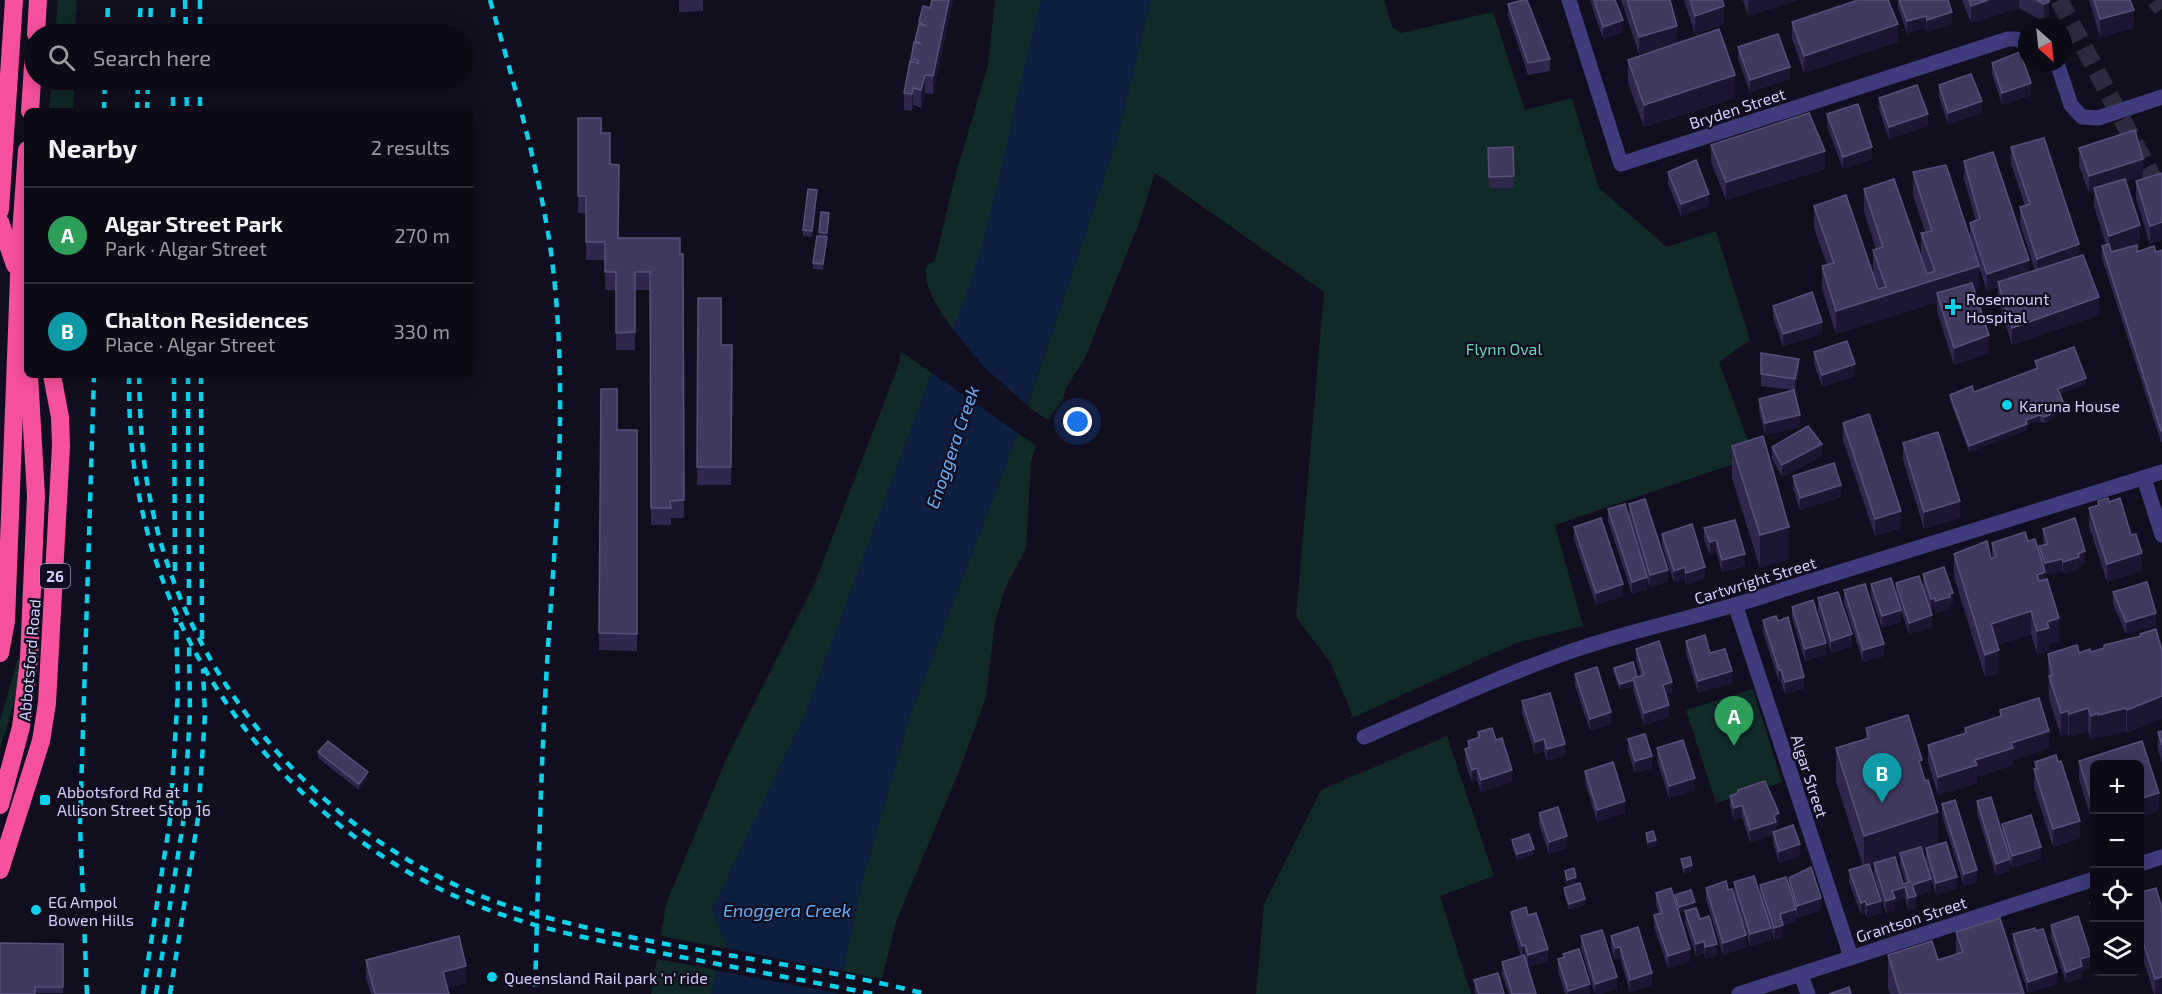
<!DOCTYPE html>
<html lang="en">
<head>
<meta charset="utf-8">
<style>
  body { margin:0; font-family:"Exo 2",sans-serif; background:#1b1824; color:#f1f3f6 }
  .controls { position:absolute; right:18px; bottom:18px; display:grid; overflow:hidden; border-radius:9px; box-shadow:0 3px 15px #0003 }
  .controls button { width:54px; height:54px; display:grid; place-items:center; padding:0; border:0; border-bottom:2px solid #2d2b36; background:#0d0a17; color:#f1f3f6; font:30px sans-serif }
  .compass { position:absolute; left:2018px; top:18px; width:54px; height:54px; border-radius:50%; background:#0d0a17; box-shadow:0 3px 15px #0003; rotate:153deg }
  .you { position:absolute; left:1078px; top:422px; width:21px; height:21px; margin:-15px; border:4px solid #fff; border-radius:50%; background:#1a73e8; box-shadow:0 0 0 9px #1a73e833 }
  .badge { display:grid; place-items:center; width:39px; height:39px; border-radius:50%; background:#0dd1eb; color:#fff; font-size:20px; font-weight:700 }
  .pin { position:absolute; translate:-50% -50px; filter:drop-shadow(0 2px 3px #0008) }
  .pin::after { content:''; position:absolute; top:32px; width:21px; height:18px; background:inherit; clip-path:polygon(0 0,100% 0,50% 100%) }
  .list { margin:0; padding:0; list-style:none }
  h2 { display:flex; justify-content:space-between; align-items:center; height:78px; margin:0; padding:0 24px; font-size:26px }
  h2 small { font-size:20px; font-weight:400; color:#9a9aa1 }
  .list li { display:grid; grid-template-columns:39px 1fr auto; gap:18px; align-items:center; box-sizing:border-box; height:96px; padding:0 24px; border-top:2px solid #2d2b36 }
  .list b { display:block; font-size:22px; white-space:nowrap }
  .list p { margin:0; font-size:20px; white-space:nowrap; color:#9a9aa1 }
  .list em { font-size:20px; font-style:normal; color:#9a9aa1 }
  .icon { flex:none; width:33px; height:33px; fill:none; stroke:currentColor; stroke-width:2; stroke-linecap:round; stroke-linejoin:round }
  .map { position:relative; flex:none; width:2162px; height:994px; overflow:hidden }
  .search { position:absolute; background:#0d0a17; box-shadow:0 3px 15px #0003; left:24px; top:24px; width:450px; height:66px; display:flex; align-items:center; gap:15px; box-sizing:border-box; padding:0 21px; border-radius:33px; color:#9a9aa1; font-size:22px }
  .panel { position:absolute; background:#0d0a17; box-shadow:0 3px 15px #0003; left:24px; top:108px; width:450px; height:270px; border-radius:9px }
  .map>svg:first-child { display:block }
</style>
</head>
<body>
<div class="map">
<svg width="2162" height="994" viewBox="0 0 2162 994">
  <rect width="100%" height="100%" fill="#110e1f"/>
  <g fill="#112929">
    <polygon points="58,0 77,0 75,34 55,34"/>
    <path d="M995,0H1041L982,251L954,331C942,314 921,286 927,265L935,261L955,177L988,65Z"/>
    <polygon points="1151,0 1384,0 1392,27 1401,33 1493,12 1525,110 1572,98 1599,188 1667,247 1716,231 1750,340 1719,362 1754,457 1555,525 1583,626 1516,643 1350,719 1352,714 1330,662 1296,617 1324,292 1155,173 1139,223 1086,356 1065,390 1063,400 1048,420 1027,407 1115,146"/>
    <polygon points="52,80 74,80 73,111 49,111"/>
    <polygon points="900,351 932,373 806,712 712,910 728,949 661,936 666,904 727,757 814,585 900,361"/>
    <polygon points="1018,433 1036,446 1031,462 1026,549 1006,586 995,622 986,697 960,769 897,919 882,979 843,971 861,886 910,716"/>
    <polygon points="20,651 23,652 14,703 0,749 0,721"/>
    <polygon points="1753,689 1782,782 1716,803 1686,710"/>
    <polygon points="1447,736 1494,876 1440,896 1471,994 1256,994 1264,904 1321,790"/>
    <polygon points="657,959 717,970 711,994 651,994"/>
  </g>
  <path fill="#0e1f3f" d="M1041,0H1151L1115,146L1018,433L910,716L861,886L838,994H711L717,970L728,949L712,910L806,712L932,373C993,257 1006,125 1041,0Z"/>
  <g fill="#110e1f">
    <polygon points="952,328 984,367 1030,408 1021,435 930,372"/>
    <polygon points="724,948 846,972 841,994 714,970"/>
  </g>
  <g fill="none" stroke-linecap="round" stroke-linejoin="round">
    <g stroke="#2e2b40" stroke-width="18" stroke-dasharray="18 9" stroke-linecap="butt">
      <polyline points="2059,0 2162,195"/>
      <polyline points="2156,0 2162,9"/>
    </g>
    <g stroke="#3f3b7c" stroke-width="15">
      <polyline points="1569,0 1621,164 2008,39 2016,39 2027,43"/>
      <polyline points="2057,63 2071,105 2082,117 2098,118 2162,97"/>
      <polyline points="2144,478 2162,535"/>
      <polyline points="1736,607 1851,957"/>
      <path d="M1364,737C1431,708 1498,677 1566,653C1638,627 1713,615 1785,589L2162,472"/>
      <polyline points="2140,864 2162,857"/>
      <polyline points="1801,975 1808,994"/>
      <polyline points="1739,994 2094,879"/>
    </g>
    <g stroke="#f6519d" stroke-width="18">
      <polyline points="36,34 38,0"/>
      <polyline points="30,111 34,51"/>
      <polyline points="0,210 14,0"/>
      <polyline points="0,222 15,265"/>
      <polyline points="20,248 27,150"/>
      <polyline points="0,653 6,621 17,331"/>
      <polyline points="0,805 21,727 29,659 36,496 29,375"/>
      <polyline points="0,870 41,741 47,703 61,446 60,417 52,375"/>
    </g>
    <g stroke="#0dd1eb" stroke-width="4.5" stroke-dasharray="9 8" stroke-linecap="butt">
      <polyline points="185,0 186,34"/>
      <polyline points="200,0 200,34"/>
      <path d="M490,0C513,80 537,162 550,245C569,378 557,513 548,647C541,762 538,878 535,994"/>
      <polyline points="107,34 108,0"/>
      <polyline points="139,34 141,0"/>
      <polyline points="150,34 151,0"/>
      <polyline points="173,34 173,0"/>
      <polyline points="173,80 173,111"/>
      <polyline points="186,80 187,111"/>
      <polyline points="200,80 200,111"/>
      <polyline points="104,111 105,80"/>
      <polyline points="137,111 138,80"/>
      <polyline points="147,111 148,80"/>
      <path d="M129,375C129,410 130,444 136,478C166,669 301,837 481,907C542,931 607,942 671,955C738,968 806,981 874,994"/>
      <path d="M139,375C140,419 142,461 151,503C190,694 338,855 524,911C655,950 794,960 926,994"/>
      <polyline points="174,375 175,573"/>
      <polyline points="188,375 189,609"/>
      <polyline points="201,375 202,639"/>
      <polyline points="87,994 80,825 94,375"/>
      <polyline points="143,994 170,820 178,692 176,618"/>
      <polyline points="156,994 184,817 190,712 189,642"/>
      <polyline points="170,994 198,818 205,715 203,669"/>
    </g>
    <polyline stroke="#f6519d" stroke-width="18" points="17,331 20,248"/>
  </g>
  <g fill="#2f284c" fill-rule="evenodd">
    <polygon points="679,0 703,0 703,11 679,12"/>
    <polygon points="932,0 953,0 933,94 925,93 921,108 913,105 912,111 904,110 904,93 919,22 930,8"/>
    <polygon points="1590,0 1615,0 1623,32 1603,39"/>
    <polygon points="1621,0 1670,0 1677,43 1735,98 1644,127 1628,83 1628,60 1674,44 1639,54"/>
    <polygon points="1684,0 1722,0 1724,24 1695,34"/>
    <polygon points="1743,0 1797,0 1748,16"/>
    <polygon points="1898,0 1948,0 1952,24 1927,32 1926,28 1907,33 1898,7"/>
    <polygon points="1962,0 2049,0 2049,20 2044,22 2019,8 1971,23"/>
    <polygon points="2089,0 2130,0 2134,28 2100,37"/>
    <polygon points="1508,4 1550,59 1550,71 1528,75 1508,15"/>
    <polygon points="1792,22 1898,42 1804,73 1792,39"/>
    <polygon points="1738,47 1790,79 1750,92 1738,59"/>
    <polygon points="1992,63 2031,95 2002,105 1992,74"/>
    <polygon points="1939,85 1982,113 1948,124 1939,97"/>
    <polygon points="1879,98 1928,126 1889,139 1879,109"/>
    <polygon points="1827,114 1872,159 1843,169 1827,126"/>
    <polygon points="578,118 601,133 610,164 618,238 683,254 684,518 671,518 671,525 651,525 650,290 635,290 635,350 616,350 616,290 605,290 605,260 586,260 586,213 578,213"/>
    <polygon points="1711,145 1825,169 1726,200 1711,162"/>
    <polygon points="1513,147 1514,188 1489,188 1488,160"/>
    <polygon points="2011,147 2079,256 2099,315 2012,345 1998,300 1998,288 1987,291 1970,240 1970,223 1976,221 1964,179 1964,161 2029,272 2035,270 2020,224 2020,207 2025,206 2011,164"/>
    <polygon points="2079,148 2143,176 2126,181 2140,242 2117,250 2156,252 2162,250 2162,442 2161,442 2102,258 2102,246 2106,245 2094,206 2094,192 2089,193 2079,166"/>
    <polygon points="1668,172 1709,206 1681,216 1668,184"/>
    <polygon points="1913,172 1979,289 1974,290 1989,353 1954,365 1937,311 1937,302 1836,334 1822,289 1822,266 1827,265 1814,228 1814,206 1878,289 1879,289 1873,273 1873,250 1876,249 1864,212 1864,189 1928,274 1921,256 1921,233 1925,232 1913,195"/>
    <polygon points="2162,173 2162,240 2150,244 2136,199 2136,181"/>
    <polygon points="817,196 812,237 803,236 803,230"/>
    <polygon points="829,219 823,270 813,269 813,263 819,236 819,232"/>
    <polygon points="698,298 721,345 732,345 731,485 697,485"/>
    <polygon points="1773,306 1822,334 1783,346 1773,318"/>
    <polygon points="1814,352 1855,376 1822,387 1814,364"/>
    <polygon points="1761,353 1799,370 1795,391 1794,390 1800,427 1765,435 1759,410 1759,399 1793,390 1761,386"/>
    <polygon points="2035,361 2086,384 2060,394 2064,410 2057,412 2057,415 2049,421 2044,423 2040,421 2027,425 2027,430 1969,452 1950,401 1950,395 1974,392 2036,369"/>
    <polygon points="601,389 617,430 637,430 637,651 599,650"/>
    <polygon points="1843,423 1901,528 1875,536 1843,440"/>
    <polygon points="1903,443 1960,518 1924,529 1903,460"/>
    <polygon points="1732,446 1789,559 1760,568 1732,478"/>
    <polygon points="1772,447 1822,456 1782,477 1772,459"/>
    <polygon points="1793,476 1841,497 1800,510 1793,488"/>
    <polygon points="2098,501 2142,571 2107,582 2089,526 2089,508 2098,505"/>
    <polygon points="1629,504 1668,582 1650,587 1647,579 1647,589 1632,594 1608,521 1608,509 1638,546 1629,516"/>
    <polygon points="1574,527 1623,596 1596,605 1574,539"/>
    <polygon points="1704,528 1745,566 1722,572 1716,551 1710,554 1704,540"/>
    <polygon points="2043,529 2085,563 2079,565 2079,569 2063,574 2062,571 2045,575 2045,579 2059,641 2049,644 2049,650 2037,654 2031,634 1997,645 1999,673 1985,677 1954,577 1954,554 1991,559 1992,558 1992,543 2028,541 2039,553 2039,546 2044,545 2043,540"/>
    <polygon points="1662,534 1705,578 1686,585 1685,579 1674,583 1662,545"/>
    <polygon points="1923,574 1953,604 1950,605 1950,609 1935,613 1935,610 1931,611 1923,585"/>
    <polygon points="1896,583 1932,627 1909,634 1896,595"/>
    <polygon points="1871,584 1901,622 1882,628 1871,596"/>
    <polygon points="1844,590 1884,656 1863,662 1844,602"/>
    <polygon points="2113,592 2156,625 2126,634 2113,604"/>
    <polygon points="1818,598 1852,646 1831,653 1818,610"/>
    <polygon points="1792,607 1826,654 1805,661 1792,618"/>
    <polygon points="1763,620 1804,688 1785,694 1781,682 1779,682 1763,632"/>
    <polygon points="2156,629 2127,733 2126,731 2098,738 2098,736 2091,739 2088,731 2069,737 2068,734 2061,736 2049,699 2048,654 2091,652 2104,648 2104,645 2140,636 2140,634"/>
    <polygon points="1686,641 1710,653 1732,683 1698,693 1686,653"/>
    <polygon points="1636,649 1672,693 1666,695 1669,717 1644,725 1633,690 1633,686 1620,690 1614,674 1614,668 1637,677 1641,676 1636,661"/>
    <polygon points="1575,674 1611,724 1590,731 1575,685"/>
    <polygon points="1522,701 1565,755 1547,761 1544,751 1535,754 1522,713"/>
    <polygon points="2000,710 2049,748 2013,760 2013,765 1977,777 1977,783 1938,795 1928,762 1928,745 1965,733 1965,728 2000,717"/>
    <path d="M1866,728L1922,770L1938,844L1957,888L1936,895L1926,860V849L1922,850L1931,891L1916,896V908L1908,910L1905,898L1895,902V910L1886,913L1874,875V865L1870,866L1881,913L1867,917L1865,913L1861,914L1849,882V870L1863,866L1836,781V748L1866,739ZM1900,857V865L1906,883L1903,884L1895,858Z"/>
    <polygon points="2162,731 2162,763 2158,749 2158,732"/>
    <polygon points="1478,732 1496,740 1512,782 1481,792 1477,780 1472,782 1465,761 1465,749 1468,748 1468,741 1478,737"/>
    <polygon points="1628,739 1652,768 1635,773 1628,751"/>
    <polygon points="2142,741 2159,811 2139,765 2094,765 2094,828 2079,779 2079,761"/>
    <polygon points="1657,748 1695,790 1669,798 1657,760"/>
    <polygon points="318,752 368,778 359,790 318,758"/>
    <polygon points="2035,762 2080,838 2053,847 2034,787"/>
    <polygon points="1585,771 1625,813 1597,822 1585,782"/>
    <polygon points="1738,790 1779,825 1776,826 1776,831 1800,856 1779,863 1773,843 1773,835 1750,842 1742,817 1734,820 1730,807 1730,796 1738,793"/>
    <polygon points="1977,801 2002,832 2002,824 2041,859 2012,868 2010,863 2010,871 1996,875 1977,813"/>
    <polygon points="1942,804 1977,882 1964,886 1942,815"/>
    <polygon points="1539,813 1567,848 1549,854 1539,824"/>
    <polygon points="1646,833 1656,846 1648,848 1646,839"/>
    <polygon points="1512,840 1534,855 1517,860 1512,846"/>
    <polygon points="1681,859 1692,871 1684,874 1681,865"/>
    <polygon points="1565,871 1576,883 1567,885 1565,877"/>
    <polygon points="1789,878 1821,910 1797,918 1796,915 1796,921 1783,925 1783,937 1774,940 1771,929 1771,940 1750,946 1734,894 1734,882 1760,895 1760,885 1789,884"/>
    <polygon points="1564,888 1585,905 1569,910 1564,894"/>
    <polygon points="1706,888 1746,947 1723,955 1706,899"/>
    <polygon points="1656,893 1690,961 1668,968 1654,927 1654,915 1659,914 1656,905"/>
    <polygon points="2139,893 2162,994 2154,994 2139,947"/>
    <polygon points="1675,895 1695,908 1679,913 1675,901"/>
    <polygon points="2094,901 2094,929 2090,914 2090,903"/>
    <polygon points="1685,911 1700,919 1717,955 1705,959 1704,953 1696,956 1685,923"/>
    <polygon points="1511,912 1528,915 1548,961 1528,967 1536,994 1509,994 1502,974 1502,962 1521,956 1511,923"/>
    <polygon points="2051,925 2091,968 2082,970 2082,978 2066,983 2051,937"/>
    <polygon points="2035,931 2057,984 2028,993 2013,946 2013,934"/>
    <polygon points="1956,932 2024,994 1890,994 1888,988 1888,955 1938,960 1956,954"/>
    <polygon points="1581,936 1617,989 1600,994 1595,994 1581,948"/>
    <polygon points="1611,936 1652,985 1630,992 1620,958 1615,960 1611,947"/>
    <polygon points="0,943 63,944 63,993 0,993"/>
    <polygon points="1563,954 1590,994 1565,994 1558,971 1558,959 1563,957"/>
    <polygon points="366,960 466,983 447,988 449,994 371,994 366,978"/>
    <polygon points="1474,980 1504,994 1475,994"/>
  </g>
  <g fill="#1c1632">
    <polygon points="949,0 953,0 933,94 933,76"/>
    <polygon points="1748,0 1797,0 1748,16"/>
    <polygon points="1988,0 2019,0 2019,8 1971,23 1971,6"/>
    <polygon points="2049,2 2049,20 2044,22 2044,4"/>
    <polygon points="1724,6 1724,24 1695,34 1695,16"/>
    <polygon points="2134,10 2134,28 2100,37 2100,19"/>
    <polygon points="1952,12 1952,24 1927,32 1927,20"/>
    <polygon points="1926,16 1926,28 1907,33 1907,21"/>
    <polygon points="1623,20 1623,32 1603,39 1603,27"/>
    <polygon points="1898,24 1898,42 1804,73 1804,56"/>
    <polygon points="1677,26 1677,43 1639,54 1639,37"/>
    <polygon points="1790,67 1790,79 1750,92 1750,80"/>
    <polygon points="925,75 925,93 921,108 921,90"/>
    <polygon points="1735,75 1735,98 1644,127 1644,105"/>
    <polygon points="2031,83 2031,95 2002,105 2002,93"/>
    <polygon points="913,88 913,105 912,111 912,94"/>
    <polygon points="1982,101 1982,113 1948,124 1948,113"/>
    <polygon points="1928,114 1928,126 1889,139 1889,127"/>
    <polygon points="1872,147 1872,159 1843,169 1843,157"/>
    <polygon points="1825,151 1825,169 1726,200 1726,182"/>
    <polygon points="2143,159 2143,176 2095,191 2094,188 2094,192 2089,193 2089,176"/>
    <polygon points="817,190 817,196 812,237 812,231"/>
    <polygon points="1709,194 1709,206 1681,216 1681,204"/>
    <polygon points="2162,222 2162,240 2150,244 2150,226"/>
    <polygon points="2140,225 2140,242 2109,253 2109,236"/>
    <polygon points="827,237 827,243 823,270 823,264"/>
    <polygon points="2079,244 2079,261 2037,276 2037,259"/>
    <polygon points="2029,260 2029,278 1998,282 1998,288 1987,291 1987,274"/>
    <polygon points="1979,266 1979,289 1939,302 1937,293 1937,302 1836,334 1836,311"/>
    <polygon points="2099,297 2099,315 2012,345 2012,328"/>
    <polygon points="1822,322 1822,334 1783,346 1783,334"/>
    <polygon points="1989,335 1989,353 1954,365 1954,348"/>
    <polygon points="1799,359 1799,370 1795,391 1795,379"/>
    <polygon points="1855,364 1855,376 1822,387 1822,375"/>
    <polygon points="2086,378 2086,384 2058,395 2058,389"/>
    <polygon points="2064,404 2064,410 2057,412 2057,415 2049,421 2044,423 2044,417 2056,406"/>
    <polygon points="1800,415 1800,427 1765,435 1765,423"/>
    <polygon points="2040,415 2040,421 2027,425 2027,430 1969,452 1969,446 2026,420"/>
    <polygon points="1822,444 1822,456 1782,477 1782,465"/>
    <polygon points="1841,485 1841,497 1800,510 1800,498"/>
    <polygon points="1960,501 1960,518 1924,529 1924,512"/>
    <polygon points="1901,511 1901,528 1875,536 1875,519"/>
    <polygon points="1789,527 1789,559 1760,568 1760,535"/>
    <polygon points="1716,540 1716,551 1710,554 1710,542"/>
    <polygon points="2085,551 2085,563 2079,565 2079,569 2063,574 2063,562 2078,554"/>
    <polygon points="2142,553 2142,571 2107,582 2107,564"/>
    <polygon points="1745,554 1745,566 1722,572 1722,560"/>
    <polygon points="2062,559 2062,571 2045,575 2045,595 2037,575 2045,572 2045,563"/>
    <polygon points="1685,567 1685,579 1674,583 1674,571"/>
    <polygon points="1705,567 1705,578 1686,585 1686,573"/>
    <polygon points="1668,570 1668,582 1650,587 1650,575"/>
    <polygon points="1647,577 1647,589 1632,594 1632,582"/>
    <polygon points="1623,584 1623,596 1596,605 1596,593"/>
    <polygon points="1953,593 1953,604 1950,605 1950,609 1935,613 1935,601"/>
    <polygon points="1935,598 1935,610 1931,611 1931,599"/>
    <polygon points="1901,610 1901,622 1882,628 1882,616"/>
    <polygon points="2031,611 2031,634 1991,647 1991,624"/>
    <polygon points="2156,613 2156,625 2126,634 2126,622"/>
    <polygon points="1932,615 1932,627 1909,634 1909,623"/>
    <polygon points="2059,618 2059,641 2049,644 2049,650 2037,654 2037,631 2047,622"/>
    <polygon points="1852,634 1852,646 1831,653 1831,641"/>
    <polygon points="1826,643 1826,654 1805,661 1805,649"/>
    <polygon points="1884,644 1884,656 1863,662 1863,650"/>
    <polygon points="1999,650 1999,673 1985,677 1985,655"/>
    <rect x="1779" y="670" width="2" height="12"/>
    <polygon points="1732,671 1732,683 1698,693 1698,681"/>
    <polygon points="1804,677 1804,688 1785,694 1785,682"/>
    <polygon points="1633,680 1633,686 1620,690 1620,684"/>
    <polygon points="1672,682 1672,693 1663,696 1663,685"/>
    <polygon points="2162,696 2162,719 2127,733 2127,710"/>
    <polygon points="1669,705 1669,717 1644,725 1644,713"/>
    <polygon points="2088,708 2088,731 2069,737 2069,714"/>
    <polygon points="2126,708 2126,731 2098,738 2098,715"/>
    <polygon points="2068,711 2068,734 2061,736 2061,713"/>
    <polygon points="1611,712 1611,724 1590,731 1590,719"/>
    <polygon points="2098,713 2098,736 2091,739 2091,716"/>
    <polygon points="2049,731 2049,748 2013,760 2013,765 1977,777 1977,783 1938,795 1938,777 2011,743"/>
    <polygon points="1544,739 1544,751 1535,754 1535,742"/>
    <polygon points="1565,744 1565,755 1547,761 1547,749"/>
    <polygon points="1652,756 1652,768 1635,773 1635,761"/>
    <polygon points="1477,768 1477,780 1472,782 1472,770"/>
    <polygon points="1512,770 1512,782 1481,792 1481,780"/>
    <polygon points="368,772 368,778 359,790 359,784"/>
    <polygon points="1695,778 1695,790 1669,798 1669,786"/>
    <polygon points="2159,793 2159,811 2139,817 2139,799"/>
    <polygon points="1625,801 1625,813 1597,822 1597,810"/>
    <polygon points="1742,805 1742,817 1734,820 1734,808"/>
    <polygon points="1938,812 1938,845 1901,857 1900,853 1900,857 1864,868 1864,836"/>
    <polygon points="1779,813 1779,825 1776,826 1776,833 1773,832 1773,835 1750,842 1750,830 1774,815"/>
    <polygon points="2080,821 2080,838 2053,847 2053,829"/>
    <polygon points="1567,836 1567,848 1549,854 1549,842"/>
    <polygon points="1656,840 1656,846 1648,848 1648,842"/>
    <polygon points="1800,844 1800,856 1779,863 1779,851"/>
    <polygon points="2041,847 2041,859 2012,868 2012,856"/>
    <polygon points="1534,849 1534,855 1517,860 1517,854"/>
    <polygon points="2010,859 2010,871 1996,875 1996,864"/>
    <polygon points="1692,865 1692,871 1684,874 1684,868"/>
    <polygon points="1977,870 1977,882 1964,886 1964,874"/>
    <polygon points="1576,877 1576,883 1567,885 1567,880"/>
    <polygon points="1957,877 1957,888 1936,895 1936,883"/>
    <polygon points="1931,879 1931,891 1912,897 1912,885"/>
    <polygon points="1905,887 1905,898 1895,902 1895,910 1886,913 1886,901 1892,891"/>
    <polygon points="1916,896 1916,908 1908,910 1908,898"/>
    <polygon points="1821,898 1821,910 1797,918 1797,906"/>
    <polygon points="1585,899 1585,905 1569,910 1569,904"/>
    <polygon points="1865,901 1865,913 1861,914 1861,903"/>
    <polygon points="1881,901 1881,913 1867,917 1867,905"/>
    <polygon points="1695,902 1695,908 1679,913 1679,907"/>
    <polygon points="1796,909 1796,921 1783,925 1783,937 1774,940 1774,928 1780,914"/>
    <polygon points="1771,928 1771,940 1750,946 1750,934"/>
    <polygon points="1746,935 1746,947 1723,955 1723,943"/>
    <polygon points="1704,941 1704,953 1696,956 1696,944"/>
    <polygon points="1717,944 1717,955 1705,959 1705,947"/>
    <polygon points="1525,945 1525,957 1522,958 1522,946"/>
    <polygon points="1620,947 1620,958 1615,960 1615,948"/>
    <polygon points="1548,949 1548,961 1528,967 1528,955"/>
    <polygon points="1690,949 1690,961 1668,968 1668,956"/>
    <polygon points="2091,956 2091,968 2082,970 2082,978 2066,983 2066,972 2080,959"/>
    <polygon points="466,966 466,983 443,989 443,972"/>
    <polygon points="2057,972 2057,984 2028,993 2028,982"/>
    <polygon points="1652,973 1652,985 1630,992 1630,980"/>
    <polygon points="1617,977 1617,989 1600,994 1595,994 1595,984"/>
    <polygon points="2162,977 2162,994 2155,994 2155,979"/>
    <polygon points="1590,984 1590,994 1568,994 1568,991"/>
  </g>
  <g fill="#413a5f" stroke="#585178" stroke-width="1.5">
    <polygon points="932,0 949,0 933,76 925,75 921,90 913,88 912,94 904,93 910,61 918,63 918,60 911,59 914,42 922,44 915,41 919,24 926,26 919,22 923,6 930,8"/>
    <polygon points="1523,0 1527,0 1550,59 1528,63 1508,4"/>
    <polygon points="1594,0 1615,0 1623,20 1603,27"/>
    <polygon points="1627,0 1670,0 1677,26 1639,37"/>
    <polygon points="1690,0 1722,0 1724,6 1695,16"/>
    <polygon points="1858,0 1888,0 1898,24 1804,56 1792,22"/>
    <polygon points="1899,0 1948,0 1952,12 1927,20 1926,16 1907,21"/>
    <polygon points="1969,0 1988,0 1971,6"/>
    <polygon points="2036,0 2049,0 2049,2 2044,4"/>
    <polygon points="2094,0 2130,0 2134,10 2100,19"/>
    <polygon points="1719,29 1735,75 1644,105 1628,60"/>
    <polygon points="1778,34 1790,67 1750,80 1738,47"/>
    <polygon points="2020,52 2031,83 2002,93 1992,63"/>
    <polygon points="1971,74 1982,101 1948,113 1939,85"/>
    <polygon points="1917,85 1928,114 1889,127 1879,98"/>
    <polygon points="1858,104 1872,147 1843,157 1827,114"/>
    <polygon points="1809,113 1825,151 1726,182 1711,145"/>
    <polygon points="578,118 601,118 601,133 610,133 610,164 619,165 618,238 680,238 680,254 683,254 684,500 670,501 671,508 651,508 650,272 635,272 635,332 616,333 616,272 605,272 605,242 586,242 586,196 578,196"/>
    <polygon points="2135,130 2143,159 2089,176 2079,148"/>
    <polygon points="2044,138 2079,244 2037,259 2020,207 2030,204 2011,147"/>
    <polygon points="1513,147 1514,176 1489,177 1488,148"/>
    <polygon points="1993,152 2029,260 1987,274 1970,223 1980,219 1964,161"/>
    <polygon points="1696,160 1709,194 1681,204 1668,172"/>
    <polygon points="1946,165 1979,266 1836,311 1822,266 1834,263 1814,206 1846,195 1878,289 1886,287 1873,250 1883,247 1864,189 1894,179 1927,274 1935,271 1921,233 1932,231 1913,172"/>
    <polygon points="2162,173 2162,222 2150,226 2136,181"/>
    <polygon points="2125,179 2140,225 2109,236 2094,188"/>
    <polygon points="808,189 817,190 812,231 803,230"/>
    <polygon points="821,212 829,213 827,233 819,232"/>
    <polygon points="817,236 827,237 823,264 813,263"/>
    <polygon points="2109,244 2111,252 2137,245 2137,252 2154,246 2156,252 2162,250 2162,430 2161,431 2102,246"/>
    <polygon points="2083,255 2099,297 2012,328 1998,282"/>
    <polygon points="1972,283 1989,335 1954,348 1937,293"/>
    <polygon points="1812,292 1822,322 1783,334 1773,306"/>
    <polygon points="698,298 721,298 721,345 732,345 731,467 697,467"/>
    <polygon points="1847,341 1855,364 1822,375 1814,352"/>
    <polygon points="2074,347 2086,378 2058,389 2064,404 2056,406 2057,409 2049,415 2044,417 2040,415 2026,420 2027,424 1969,446 1950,395 1972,386 1974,392 2038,368 2035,361"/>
    <polygon points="1761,353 1799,359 1795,379 1761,374"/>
    <polygon points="601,389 617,389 617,430 637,430 637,634 599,633"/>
    <polygon points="1794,390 1800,415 1765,423 1759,399"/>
    <polygon points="1869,414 1901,511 1875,519 1843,423"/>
    <polygon points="1808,426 1822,444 1782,465 1772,447"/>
    <polygon points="1938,432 1960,501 1924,512 1903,443"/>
    <polygon points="1763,436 1789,527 1760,535 1732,446"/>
    <polygon points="1834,463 1841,485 1800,498 1793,476"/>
    <polygon points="2108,498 2109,502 2120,498 2131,535 2136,534 2142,553 2107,564 2089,508 2099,505 2098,501"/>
    <polygon points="1645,499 1668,570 1650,575 1629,504"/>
    <polygon points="1625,504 1647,577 1632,582 1608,509"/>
    <polygon points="1601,518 1623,584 1596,593 1574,527"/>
    <polygon points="2075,518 2085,551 2078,554 2079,557 2063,562 2062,559 2045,563 2039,546 2048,544 2043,529"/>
    <polygon points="1735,520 1745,554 1722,560 1716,540 1710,542 1704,528"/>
    <polygon points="1692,524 1705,567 1686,573 1685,567 1674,571 1662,534"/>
    <polygon points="2025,532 2028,541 2035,539 2045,572 2037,575 2039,581 2047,579 2059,618 2047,622 2049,628 2037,631 2031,611 1991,624 1999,650 1985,655 1954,554 1987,541 1991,559 1996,557 1992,543"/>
    <polygon points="1944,567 1953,593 1949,594 1950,597 1935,601 1935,598 1931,599 1923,574"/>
    <polygon points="1919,576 1932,615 1909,623 1896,583"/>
    <polygon points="1891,578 1901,610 1882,616 1871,584"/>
    <polygon points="2147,582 2156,613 2126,622 2113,592"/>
    <polygon points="1865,584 1884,644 1863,650 1844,590"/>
    <polygon points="1838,592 1852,634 1831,641 1818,598"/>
    <polygon points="1813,600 1826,643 1805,649 1792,607"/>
    <polygon points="1776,616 1778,621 1788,617 1804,677 1785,682 1781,670 1779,670 1763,620"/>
    <polygon points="2156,629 2162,651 2162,696 2127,710 2126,708 2098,715 2098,713 2091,716 2088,708 2069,714 2068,711 2061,713 2049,676 2052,675 2048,654 2077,645 2079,653 2090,649 2091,652 2104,648 2104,645 2141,636 2140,634"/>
    <polygon points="1705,635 1710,653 1725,649 1732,671 1698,681 1686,641"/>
    <polygon points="1659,641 1672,682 1663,685 1669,705 1644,713 1633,678 1644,675 1636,649"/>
    <polygon points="1633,662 1637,677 1633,678 1633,680 1620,684 1614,668"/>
    <polygon points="1597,667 1611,712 1590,719 1575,674"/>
    <polygon points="1550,693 1565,744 1547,749 1544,739 1535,742 1522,701"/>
    <polygon points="2039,698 2049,731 2011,743 2013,748 1975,760 1977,765 1938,777 1928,745 1966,733 1965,728 2001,716 2000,710"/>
    <polygon points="1908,715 1922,760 1919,761 1925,781 1928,780 1938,812 1864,836 1836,748 1869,738 1866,728"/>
    <polygon points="1492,728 1496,740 1502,738 1512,770 1481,780 1477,768 1472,770 1465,749 1470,747 1468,741 1480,737 1478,732"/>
    <polygon points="2162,731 2162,745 2158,732"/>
    <polygon points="1645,734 1652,756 1635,761 1628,739"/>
    <polygon points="1683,740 1695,778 1669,786 1657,748"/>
    <polygon points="328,741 368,772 359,784 318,752"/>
    <polygon points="2142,741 2159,793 2139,799 2139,765 2094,765 2094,810 2079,761"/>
    <polygon points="2056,755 2058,762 2061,761 2080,821 2053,829 2034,769 2037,768 2035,762"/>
    <polygon points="1613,762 1625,801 1597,810 1585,771"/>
    <polygon points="1765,781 1779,813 1774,815 1776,822 1750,830 1742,805 1734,808 1730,796 1738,793 1738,790"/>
    <polygon points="1991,797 2010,859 1996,864 1977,801"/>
    <polygon points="1955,800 1977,870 1964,874 1942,804"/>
    <polygon points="1558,807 1567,836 1549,842 1539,813"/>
    <polygon points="2031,815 2041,847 2012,856 2002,824"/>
    <polygon points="1793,825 1800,844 1779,851 1773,832"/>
    <polygon points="1653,831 1656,840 1648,842 1646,833"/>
    <polygon points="1529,834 1534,849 1517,854 1512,840"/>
    <polygon points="1946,842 1957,877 1936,883 1926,848"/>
    <polygon points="1921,847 1931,879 1912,885 1916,896 1908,898 1905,887 1892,891 1895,898 1886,901 1874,863 1895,857 1903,884 1909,882 1900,853"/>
    <polygon points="1690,857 1692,865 1684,868 1681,859"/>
    <polygon points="1869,864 1881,901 1867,905 1865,901 1861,903 1849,870"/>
    <polygon points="1811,867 1821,898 1797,906 1789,878"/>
    <polygon points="1574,868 1576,877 1567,880 1565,871"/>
    <polygon points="1754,876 1771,928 1750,934 1734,882"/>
    <polygon points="1786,877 1796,909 1780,914 1783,925 1774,928 1760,885"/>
    <polygon points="1726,881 1728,890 1732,889 1746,935 1723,943 1706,888"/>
    <polygon points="1580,883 1585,899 1569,904 1564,888"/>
    <polygon points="1671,888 1690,949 1668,956 1654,915 1662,913 1656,893"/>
    <polygon points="2156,888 2162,908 2162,977 2155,979 2139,929 2139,893"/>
    <polygon points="1691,890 1695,902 1679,907 1675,895"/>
    <polygon points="2094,901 2094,917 2090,903"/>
    <polygon points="1526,907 1528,915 1536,913 1548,949 1528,955 1525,945 1522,946 1511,912"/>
    <polygon points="1696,908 1700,919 1709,916 1717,944 1705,947 1704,941 1696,944 1685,911"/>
    <polygon points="2078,916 2091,956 2080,959 2082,966 2066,972 2051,925"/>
    <polygon points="2000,918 2024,994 1900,994 1888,955 1932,941 1938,960 1963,952 1956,932"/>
    <polygon points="1638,927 1652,973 1630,980 1620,947 1615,948 1611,936"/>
    <polygon points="2035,928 2035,931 2043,929 2057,972 2028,982 2013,934"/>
    <polygon points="1602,930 1617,977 1595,984 1581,936"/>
    <polygon points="459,936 466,966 443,972 449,994 375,994 366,960"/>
    <polygon points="0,943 63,944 63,987 35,987 35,994 0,994"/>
    <polygon points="1579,949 1590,984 1568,991 1558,959 1565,957 1563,954"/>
    <polygon points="1524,955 1536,994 1512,994 1502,962"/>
    <polygon points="1498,973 1504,994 1479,994 1474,980"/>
    <polygon points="1849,987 1851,994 1829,994"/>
  </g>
  <g fill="#0dd1eb" stroke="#110e1f" stroke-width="2">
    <path d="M1950 298h6v6h6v6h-6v6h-6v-6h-6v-6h6z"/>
    <circle cx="2007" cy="405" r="6"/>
    <rect x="39" y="794" width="12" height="12" rx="3"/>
    <circle cx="36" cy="910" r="6"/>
    <circle cx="492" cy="977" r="6"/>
  </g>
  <g text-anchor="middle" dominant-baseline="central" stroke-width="4.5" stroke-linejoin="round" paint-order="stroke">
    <rect fill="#110e1f" stroke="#9a95ba" stroke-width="1.5" x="40" y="564" width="30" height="24" rx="4.5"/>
    <g font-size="15" font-weight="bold" fill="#d5cffc">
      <text x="55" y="576">26</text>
    </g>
    <g font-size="16" fill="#d5cffc" stroke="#110e1f">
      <text transform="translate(1737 108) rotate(-18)">Bryden Street</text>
      <text transform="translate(1755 580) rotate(-17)">Cartwright Street</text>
      <text transform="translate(29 660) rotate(-85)">Abbotsford Road</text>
      <text transform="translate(1810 776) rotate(72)">Algar Street</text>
      <text transform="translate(1911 919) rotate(-18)">Grantson Street</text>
    </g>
    <g font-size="16" fill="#d5cffc" stroke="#110e1f" text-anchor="start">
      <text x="1966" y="298">Rosemount<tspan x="1966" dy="18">Hospital</tspan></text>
      <text x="2019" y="405">Karuna House</text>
      <text x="57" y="791">Abbotsford Rd at<tspan x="57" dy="18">Allison Street Stop 16</tspan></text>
      <text x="48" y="901">EG Ampol<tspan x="48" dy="18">Bowen Hills</tspan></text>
      <text x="504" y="977">Queensland Rail park 'n' ride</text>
    </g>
    <g font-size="16" fill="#5fd8bc" stroke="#110e1f">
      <text x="1504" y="348">Flynn Oval</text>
    </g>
    <g font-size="18" font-style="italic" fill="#63b0f7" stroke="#110e1f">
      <text transform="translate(952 447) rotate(-71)">Enoggera Creek</text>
      <text x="787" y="910">Enoggera Creek</text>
    </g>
  </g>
</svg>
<div class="controls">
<button>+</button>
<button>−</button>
<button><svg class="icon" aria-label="locate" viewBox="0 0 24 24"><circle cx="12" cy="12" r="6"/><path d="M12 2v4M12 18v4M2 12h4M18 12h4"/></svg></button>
<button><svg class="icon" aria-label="layers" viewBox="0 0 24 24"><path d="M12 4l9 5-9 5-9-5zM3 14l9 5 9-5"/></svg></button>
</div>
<svg class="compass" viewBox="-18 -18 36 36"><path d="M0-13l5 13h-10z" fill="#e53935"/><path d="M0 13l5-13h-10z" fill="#9a9aa1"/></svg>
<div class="you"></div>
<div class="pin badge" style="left:1734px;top:746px;background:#2e9e5b">A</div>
<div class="pin badge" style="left:1882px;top:803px;background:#0f9aa8">B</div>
<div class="search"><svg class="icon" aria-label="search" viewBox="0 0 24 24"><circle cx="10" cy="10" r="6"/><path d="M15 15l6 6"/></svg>Search here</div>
<section class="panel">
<h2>Nearby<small>2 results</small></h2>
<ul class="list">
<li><span class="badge" style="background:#2e9e5b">A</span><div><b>Algar Street Park</b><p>Park · Algar Street</p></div><em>270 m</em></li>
<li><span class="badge" style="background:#0f9aa8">B</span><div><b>Chalton Residences</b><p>Place · Algar Street</p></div><em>330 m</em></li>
</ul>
</section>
</div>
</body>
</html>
